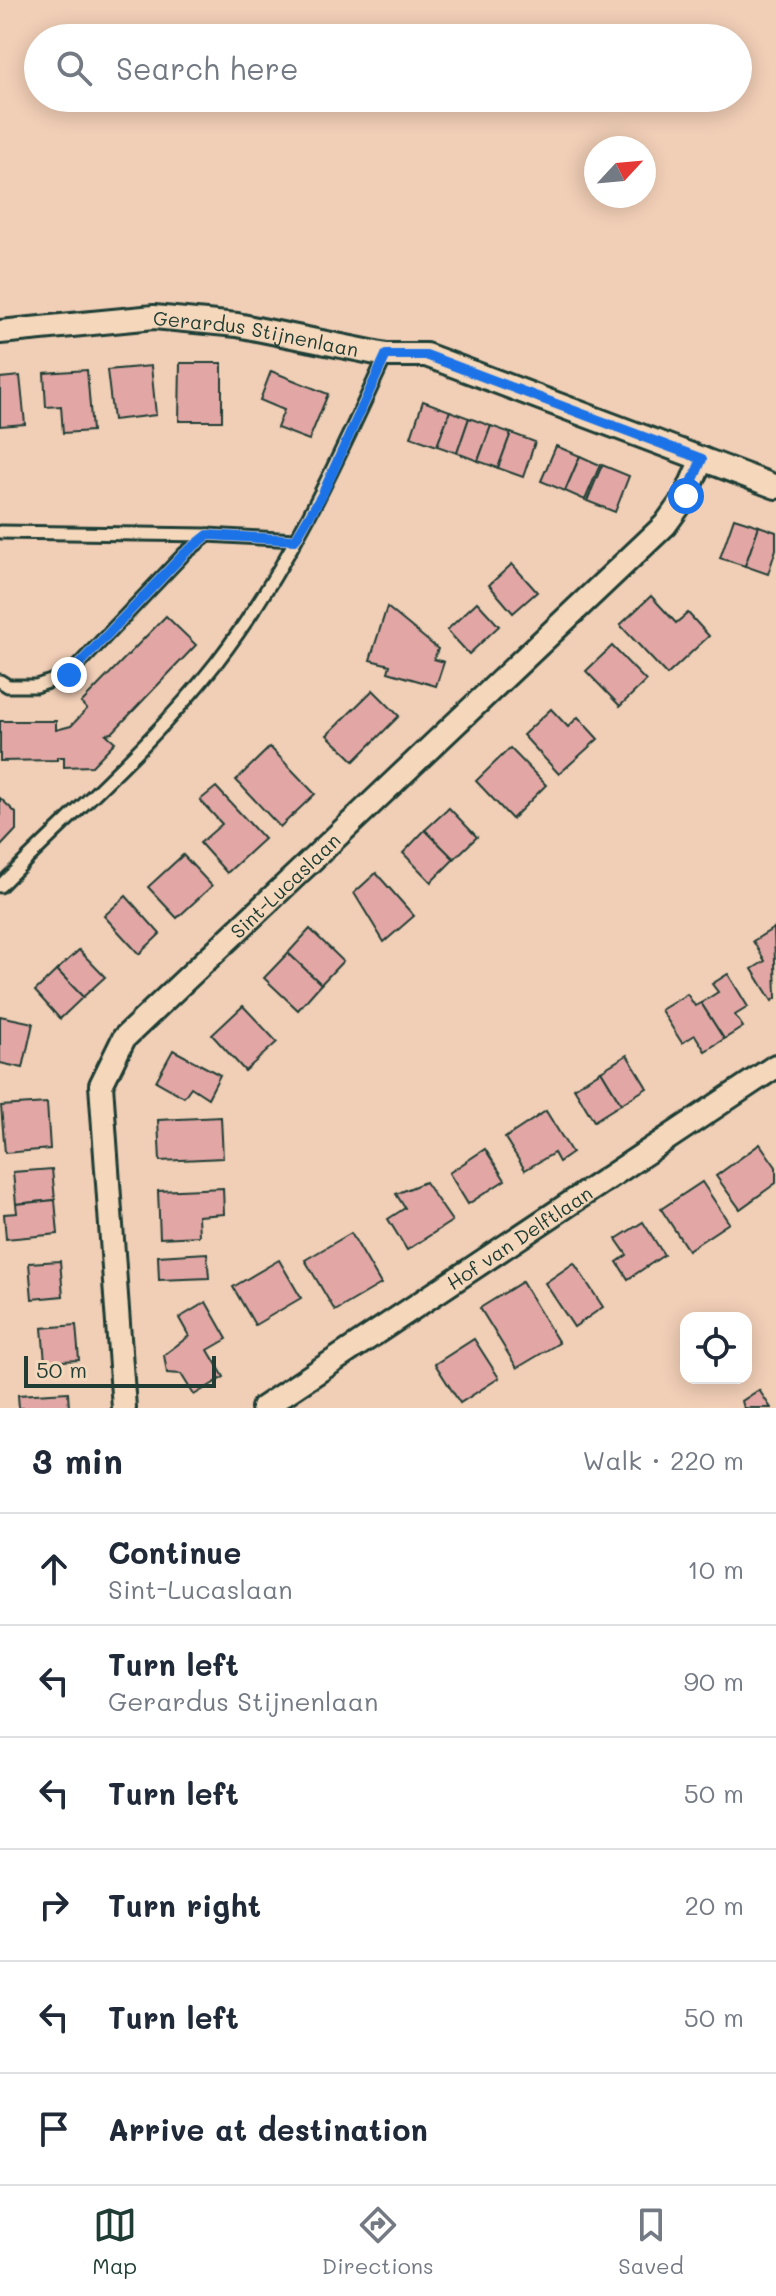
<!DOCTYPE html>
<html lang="en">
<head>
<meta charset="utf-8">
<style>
  body { margin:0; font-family:Mali,sans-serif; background:#f6f6f7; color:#1f2937 }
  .controls { position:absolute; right:24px; bottom:24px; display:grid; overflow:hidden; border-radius:16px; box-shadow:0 4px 20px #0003 }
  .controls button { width:72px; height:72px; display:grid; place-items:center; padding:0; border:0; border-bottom:2px solid #e0e1e3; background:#fff; color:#1f2937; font:40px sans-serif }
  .compass { position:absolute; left:584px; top:136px; width:72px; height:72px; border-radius:50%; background:#fff; box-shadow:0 4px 20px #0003; rotate:64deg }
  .scale { position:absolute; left:24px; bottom:20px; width:192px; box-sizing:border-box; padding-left:8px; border:4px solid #1f3d34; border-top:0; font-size:22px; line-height:28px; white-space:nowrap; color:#1f3d34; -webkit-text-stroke:6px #f5d8bb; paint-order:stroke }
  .stop { position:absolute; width:24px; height:24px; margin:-18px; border:6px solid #1a73e8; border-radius:50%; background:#fff }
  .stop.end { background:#1a73e8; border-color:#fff; box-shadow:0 2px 8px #0008 }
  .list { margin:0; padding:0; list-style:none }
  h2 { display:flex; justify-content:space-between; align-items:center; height:104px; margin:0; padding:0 32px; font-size:34px }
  h2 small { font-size:26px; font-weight:400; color:#747a83 }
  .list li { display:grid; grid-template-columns:52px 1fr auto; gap:24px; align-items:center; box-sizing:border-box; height:112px; padding:0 32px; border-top:2px solid #e0e1e3 }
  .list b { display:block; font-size:30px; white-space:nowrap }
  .list p { margin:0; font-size:26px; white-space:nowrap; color:#747a83 }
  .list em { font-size:26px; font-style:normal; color:#747a83 }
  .icon { flex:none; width:44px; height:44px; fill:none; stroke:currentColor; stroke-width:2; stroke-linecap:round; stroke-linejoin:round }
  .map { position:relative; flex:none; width:776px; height:1408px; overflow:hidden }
  .search { position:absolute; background:#fff; box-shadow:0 4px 20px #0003; left:24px; right:24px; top:24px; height:88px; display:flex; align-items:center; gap:20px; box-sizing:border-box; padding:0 28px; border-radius:44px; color:#747a83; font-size:30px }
  .sheet { height:776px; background:#fff }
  nav { display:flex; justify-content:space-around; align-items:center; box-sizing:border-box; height:112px; border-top:2px solid #e0e1e3; background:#fff; font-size:22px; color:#747a83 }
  nav a { display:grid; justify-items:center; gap:4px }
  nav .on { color:#1f3d34 }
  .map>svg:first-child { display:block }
</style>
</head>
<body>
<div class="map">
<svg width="776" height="1408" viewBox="0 0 776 1408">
  <rect width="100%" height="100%" fill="#f1ceb6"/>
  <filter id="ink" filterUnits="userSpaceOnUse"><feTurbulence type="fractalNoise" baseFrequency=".0125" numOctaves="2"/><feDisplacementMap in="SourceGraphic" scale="16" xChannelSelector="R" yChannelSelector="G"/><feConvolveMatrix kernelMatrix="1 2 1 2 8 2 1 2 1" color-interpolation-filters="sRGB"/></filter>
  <g filter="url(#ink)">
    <g fill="#e2a7a4" stroke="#1f3d34" stroke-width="2">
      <polygon points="180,363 222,363 222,421 179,421"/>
      <polygon points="151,366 156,415 113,420 107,370"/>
      <polygon points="87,370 92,431 63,433 61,406 46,407 44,373"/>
      <polygon points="271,371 328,394 309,440 277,428 284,410 260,400"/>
      <polygon points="20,376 25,424 0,426 0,378"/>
      <polygon points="423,401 450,411 437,446 411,437"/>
      <polygon points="450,411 469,418 457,453 437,446"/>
      <polygon points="469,418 491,426 478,461 457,453"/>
      <polygon points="491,426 511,433 498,468 478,461"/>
      <polygon points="511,433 535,442 523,477 498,468"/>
      <polygon points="556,446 580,456 565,491 541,481"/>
      <polygon points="580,456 600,465 585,500 565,491"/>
      <polygon points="602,465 629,476 615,512 587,501"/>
      <polygon points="734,518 759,526 745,566 720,558"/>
      <polygon points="759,526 776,532 776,549 768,574 745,566"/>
      <polygon points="512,564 537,592 513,613 489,585"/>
      <polygon points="651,596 676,623 688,613 709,636 667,675 620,625"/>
      <polygon points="477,602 499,626 469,654 447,630"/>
      <polygon points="387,607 438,649 434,659 444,662 436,686 388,672 390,665 370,660"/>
      <polygon points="166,616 196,645 112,733 106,734 115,742 92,766 64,767 64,757 57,757 57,760 0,761 0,721 56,721 56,730 71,726 87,709 81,703"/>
      <polygon points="612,646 646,681 620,706 586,671"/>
      <polygon points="373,690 399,716 354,761 327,735"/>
      <polygon points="551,709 568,727 578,717 598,739 559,774 523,735"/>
      <polygon points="270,747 315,794 280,827 236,780"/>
      <polygon points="510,748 546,785 512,819 476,781"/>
      <polygon points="216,787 264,839 227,873 200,843 222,824 200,800"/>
      <polygon points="0,798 16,813 16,830 0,847"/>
      <polygon points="449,808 477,837 454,859 425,830"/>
      <polygon points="425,830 454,859 431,882 403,853"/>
      <polygon points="183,855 212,886 177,918 148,887"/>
      <polygon points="376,873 414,916 384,942 354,893"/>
      <polygon points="126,896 160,934 139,954 104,916"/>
      <polygon points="774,928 776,998 772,1001 752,969 765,961 753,941"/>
      <polygon points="310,929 343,961 321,984 288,953"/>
      <polygon points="79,950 105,977 83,997 57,970"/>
      <polygon points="288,953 321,984 298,1010 264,978"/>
      <polygon points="57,970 83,997 60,1019 35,991"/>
      <polygon points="728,974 748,1007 735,1015 743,1027 724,1039 701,1003 718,992 712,984"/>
      <polygon points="687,994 695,1006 701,1003 724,1039 705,1051 695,1035 682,1043 661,1010"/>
      <polygon points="243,1006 277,1042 245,1071 212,1035"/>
      <polygon points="0,1016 33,1023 23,1068 0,1063"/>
      <polygon points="173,1050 220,1075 208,1098 191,1087 184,1097 156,1081"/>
      <polygon points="627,1055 647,1088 621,1104 601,1071"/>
      <polygon points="601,1071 621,1104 594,1121 574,1088"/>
      <polygon points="47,1103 50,1149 5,1153 1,1106"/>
      <polygon points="546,1111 572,1153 559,1162 554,1153 525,1170 505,1138"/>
      <polygon points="221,1117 223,1158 160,1161 158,1120"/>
      <polygon points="760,1144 776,1167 776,1183 740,1209 716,1176"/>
      <polygon points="485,1149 505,1180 468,1204 449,1173"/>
      <polygon points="52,1169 55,1200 16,1204 13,1172"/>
      <polygon points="425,1182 452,1221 407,1250 388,1219 405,1208 396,1194"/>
      <polygon points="702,1182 729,1223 688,1250 661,1209"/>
      <polygon points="223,1188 224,1214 198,1216 199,1236 160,1238 158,1191"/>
      <polygon points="55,1200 58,1234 6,1239 4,1214 17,1213 16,1204"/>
      <polygon points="643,1222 664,1255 628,1279 617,1262 627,1255 616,1239"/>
      <polygon points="351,1233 381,1284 335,1311 305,1260"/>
      <polygon points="207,1253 209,1278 159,1280 158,1256"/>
      <polygon points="279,1260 301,1298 255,1325 233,1287"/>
      <polygon points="60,1261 63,1296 32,1299 29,1263"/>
      <polygon points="574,1263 603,1307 574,1327 545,1283"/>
      <polygon points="522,1282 559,1343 517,1368 480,1308"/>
      <polygon points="206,1302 227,1339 208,1350 224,1377 194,1395 181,1374 167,1373 164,1355 189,1336 179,1318"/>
      <polygon points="76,1325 79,1360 45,1362 42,1328"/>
      <polygon points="474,1339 499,1378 460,1403 435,1364"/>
      <polygon points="759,1390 771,1408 744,1408 742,1401"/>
      <polygon points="68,1392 69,1408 19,1408 18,1395"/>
    </g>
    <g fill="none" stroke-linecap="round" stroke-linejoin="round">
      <defs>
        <g id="lane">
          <polyline points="0,532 208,535 295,540"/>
          <polyline points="0,681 8,686 36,686 69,675 184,554 208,535"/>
          <path d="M0,886C72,813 153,744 216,663C288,570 337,462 386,355"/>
        </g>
        <g id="street">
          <path id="s1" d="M0,332L154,317L237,325L386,355H426L776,487"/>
          <path id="s2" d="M124,1408L101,1085L124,1038L665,525L686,496L702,459"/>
          <path id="s3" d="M263,1408L776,1066"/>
        </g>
      </defs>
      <use href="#lane" stroke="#1f3d34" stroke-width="17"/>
      <use href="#street" stroke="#1f3d34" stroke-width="28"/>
      <use href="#lane" stroke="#f5d8bb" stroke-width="11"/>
      <use href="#street" stroke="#f5d8bb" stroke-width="22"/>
    </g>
  </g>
  <g fill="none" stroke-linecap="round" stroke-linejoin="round" filter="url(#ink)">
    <polyline stroke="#1a73e8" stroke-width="10" points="69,675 184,554 208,535 295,540 322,495 386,355 426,355 702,459 686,496"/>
  </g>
  <g text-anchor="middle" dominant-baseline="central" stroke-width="8" stroke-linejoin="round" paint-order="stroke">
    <g font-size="20" fill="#1f3d34" stroke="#f5d8bb">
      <text stroke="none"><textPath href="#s1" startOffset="258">Gerardus Stijnenlaan</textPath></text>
      <text stroke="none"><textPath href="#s2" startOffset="598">Sint-Lucaslaan</textPath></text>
      <text stroke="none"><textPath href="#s3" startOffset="308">Hof van Delftlaan</textPath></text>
    </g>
  </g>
</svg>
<div class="controls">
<button><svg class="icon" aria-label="locate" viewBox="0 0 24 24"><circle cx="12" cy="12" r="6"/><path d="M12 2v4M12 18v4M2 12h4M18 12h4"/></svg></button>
</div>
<svg class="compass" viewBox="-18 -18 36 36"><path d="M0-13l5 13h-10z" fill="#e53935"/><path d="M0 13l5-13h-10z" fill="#747a83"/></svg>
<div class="scale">50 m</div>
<div class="stop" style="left:686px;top:496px"></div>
<div class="stop end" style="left:69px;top:675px"></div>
<div class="search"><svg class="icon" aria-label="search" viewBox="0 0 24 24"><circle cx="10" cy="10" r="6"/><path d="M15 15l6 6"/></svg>Search here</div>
</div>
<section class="sheet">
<h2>3 min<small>Walk · 220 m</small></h2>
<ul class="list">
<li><svg class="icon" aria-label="ahead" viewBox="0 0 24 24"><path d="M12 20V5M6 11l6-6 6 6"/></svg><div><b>Continue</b><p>Sint-Lucaslaan</p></div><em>10 m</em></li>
<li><svg class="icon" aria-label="left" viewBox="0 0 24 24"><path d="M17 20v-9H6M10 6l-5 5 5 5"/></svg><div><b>Turn left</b><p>Gerardus Stijnenlaan</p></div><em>90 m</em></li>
<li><svg class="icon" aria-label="left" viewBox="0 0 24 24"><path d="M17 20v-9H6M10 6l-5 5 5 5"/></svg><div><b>Turn left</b></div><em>50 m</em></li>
<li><svg class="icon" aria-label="right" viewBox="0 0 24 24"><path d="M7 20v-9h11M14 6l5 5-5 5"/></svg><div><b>Turn right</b></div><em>20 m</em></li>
<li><svg class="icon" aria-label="left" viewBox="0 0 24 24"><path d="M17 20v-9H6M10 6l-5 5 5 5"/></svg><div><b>Turn left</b></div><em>50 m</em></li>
<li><svg class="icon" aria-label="arrive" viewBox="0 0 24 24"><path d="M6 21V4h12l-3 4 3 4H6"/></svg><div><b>Arrive at destination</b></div></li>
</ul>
</section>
<nav>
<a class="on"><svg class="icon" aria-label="map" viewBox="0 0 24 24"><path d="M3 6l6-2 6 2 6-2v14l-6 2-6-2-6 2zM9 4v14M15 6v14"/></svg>Map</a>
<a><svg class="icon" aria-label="directions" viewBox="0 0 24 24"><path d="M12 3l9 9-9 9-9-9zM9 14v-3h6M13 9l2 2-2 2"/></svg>Directions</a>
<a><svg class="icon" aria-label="saved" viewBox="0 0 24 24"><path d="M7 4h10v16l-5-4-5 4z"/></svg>Saved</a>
</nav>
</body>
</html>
